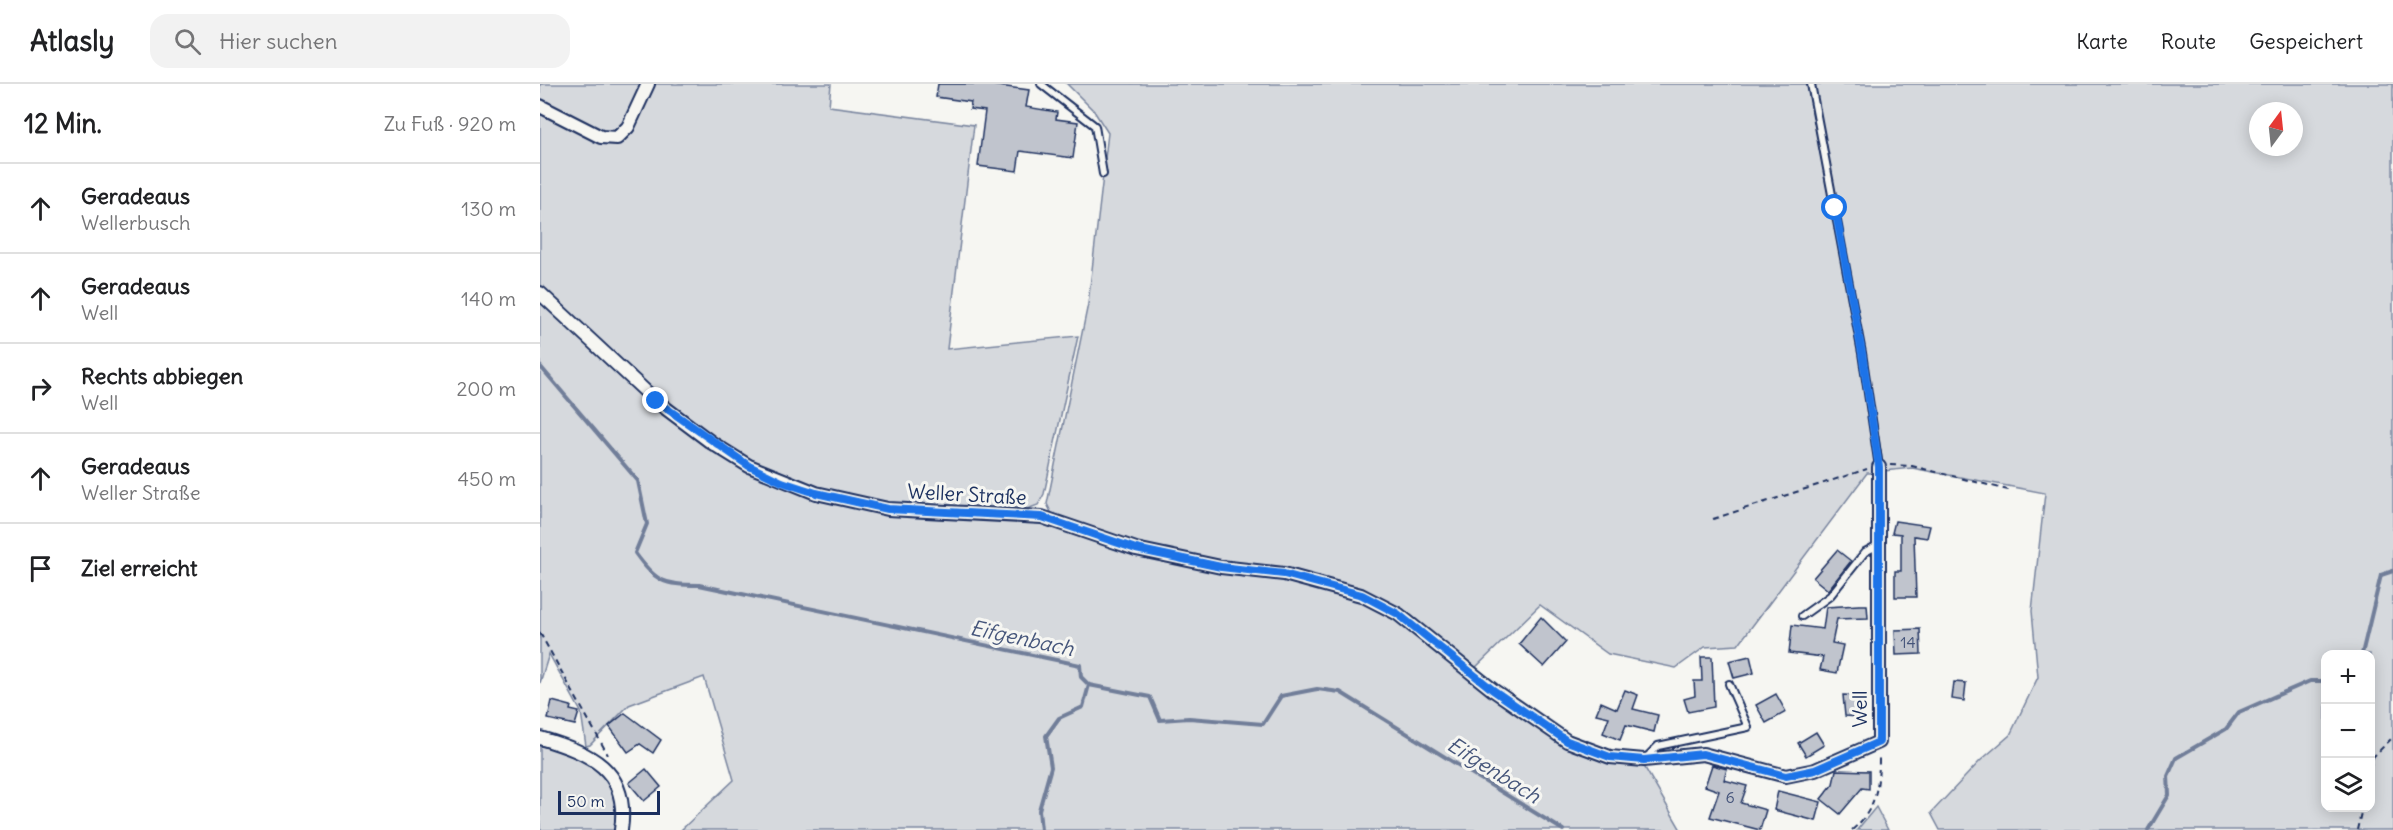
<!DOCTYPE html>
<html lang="de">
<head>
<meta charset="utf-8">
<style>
  body { margin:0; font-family:Delius,sans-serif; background:#f2f2f2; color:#202124 }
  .controls { position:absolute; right:18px; bottom:18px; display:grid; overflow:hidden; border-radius:12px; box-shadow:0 3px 15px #0003 }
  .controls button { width:54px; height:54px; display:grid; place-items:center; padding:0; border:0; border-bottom:2px solid #e0e0e0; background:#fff; color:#202124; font:30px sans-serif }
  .compass { position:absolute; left:1709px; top:18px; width:54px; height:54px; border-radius:50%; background:#fff; box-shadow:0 3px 15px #0003; rotate:15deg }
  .scale { position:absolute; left:18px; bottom:15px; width:102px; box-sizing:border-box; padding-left:6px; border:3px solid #1b2f5e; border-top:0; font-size:16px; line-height:21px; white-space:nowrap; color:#1b2f5e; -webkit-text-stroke:4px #f6f6f2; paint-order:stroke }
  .stop { position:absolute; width:18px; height:18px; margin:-14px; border:4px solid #1a73e8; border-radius:50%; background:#fff }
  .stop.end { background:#1a73e8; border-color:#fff; box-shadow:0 2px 6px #0008 }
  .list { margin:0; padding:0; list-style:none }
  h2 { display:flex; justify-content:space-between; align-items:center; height:78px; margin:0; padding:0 24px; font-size:26px }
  h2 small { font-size:20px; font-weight:400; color:#757577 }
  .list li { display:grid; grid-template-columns:39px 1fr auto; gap:18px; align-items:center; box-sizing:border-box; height:90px; padding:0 24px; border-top:2px solid #e0e0e0 }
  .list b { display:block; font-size:22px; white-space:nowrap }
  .list p { margin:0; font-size:20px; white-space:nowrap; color:#757577 }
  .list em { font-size:20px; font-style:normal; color:#757577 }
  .icon { flex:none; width:33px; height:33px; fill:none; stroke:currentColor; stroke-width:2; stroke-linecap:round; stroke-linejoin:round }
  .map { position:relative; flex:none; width:1853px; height:746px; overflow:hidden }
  header { display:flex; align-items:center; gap:36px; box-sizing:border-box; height:84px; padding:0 30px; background:#fff; border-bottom:2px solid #e0e0e0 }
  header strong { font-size:28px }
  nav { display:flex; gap:33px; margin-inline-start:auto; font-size:21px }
  .search { width:420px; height:54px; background:#f2f2f2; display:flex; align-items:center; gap:15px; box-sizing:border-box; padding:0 21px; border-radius:18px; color:#757577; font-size:22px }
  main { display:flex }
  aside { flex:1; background:#fff }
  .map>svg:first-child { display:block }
</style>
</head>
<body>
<header>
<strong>Atlasly</strong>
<div class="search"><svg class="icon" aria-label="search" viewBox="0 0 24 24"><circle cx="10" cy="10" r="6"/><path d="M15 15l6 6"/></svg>Hier suchen</div>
<nav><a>Karte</a><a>Route</a><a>Gespeichert</a></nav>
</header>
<main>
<aside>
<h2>12 Min.<small>Zu Fuß · 920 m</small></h2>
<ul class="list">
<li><svg class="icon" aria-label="ahead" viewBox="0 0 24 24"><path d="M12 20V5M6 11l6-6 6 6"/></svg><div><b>Geradeaus</b><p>Wellerbusch</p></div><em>130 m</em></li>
<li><svg class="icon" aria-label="ahead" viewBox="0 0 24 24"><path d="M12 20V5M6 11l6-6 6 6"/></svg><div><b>Geradeaus</b><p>Well</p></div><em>140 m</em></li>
<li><svg class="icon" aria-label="right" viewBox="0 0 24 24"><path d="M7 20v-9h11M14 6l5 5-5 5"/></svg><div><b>Rechts abbiegen</b><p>Well</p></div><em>200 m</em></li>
<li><svg class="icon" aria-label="ahead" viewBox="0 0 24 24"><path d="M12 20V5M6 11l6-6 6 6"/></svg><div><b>Geradeaus</b><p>Weller Straße</p></div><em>450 m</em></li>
<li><svg class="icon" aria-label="arrive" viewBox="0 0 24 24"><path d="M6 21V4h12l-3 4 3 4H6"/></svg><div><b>Ziel erreicht</b></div></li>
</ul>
</aside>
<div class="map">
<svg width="1853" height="746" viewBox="0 0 1853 746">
  <rect width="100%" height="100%" fill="#f6f6f2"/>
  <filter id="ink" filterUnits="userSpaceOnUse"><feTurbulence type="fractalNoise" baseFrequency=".0167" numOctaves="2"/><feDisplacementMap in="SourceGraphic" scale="12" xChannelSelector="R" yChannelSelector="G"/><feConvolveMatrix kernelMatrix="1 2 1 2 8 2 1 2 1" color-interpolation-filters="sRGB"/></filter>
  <g filter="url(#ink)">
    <g fill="#d6d9dd" stroke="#78849e" stroke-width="1.5" fill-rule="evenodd">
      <polygon points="0,0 106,0 76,52 62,51 0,19"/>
      <path d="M111,0H291L289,22L434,41L407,265L538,252L504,410L498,421L487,425C441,424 395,426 350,421C198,402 105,301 0,203V24L77,56Z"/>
      <polygon points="527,0 1267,0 1319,270 1337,389 1327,389 1198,561 1165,563 1136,584 1068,570 1000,521 934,585 823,509 597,462 513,432 507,420 548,220 568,49 554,27"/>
      <path d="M1274,0H1853V746H1400L1391,729L1440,677L1470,651L1498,593L1492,527L1505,409L1372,384L1344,387L1325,268ZM1718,27H1754V63H1718ZM1786,570H1830V724H1786Z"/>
      <polygon points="0,213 170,360 274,411 500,438 778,499 859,533 1026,659 1104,678 1105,684 1141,746 141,746 194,696 164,593 89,621 50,661 46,662 41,628 9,570 0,599"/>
      <path d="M0,659C28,671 70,682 77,717C78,726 77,737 77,746H0Z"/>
      <polygon points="1336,723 1348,746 1317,746"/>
    </g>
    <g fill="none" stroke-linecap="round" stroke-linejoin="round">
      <g stroke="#717e99" stroke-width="4">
        <path d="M0,282L98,397L107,440L95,469C116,498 123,501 159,501L540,581L541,593L549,601L610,613L620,636L649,634L723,640L741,612L777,605L800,608L1023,746"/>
        <polyline points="1822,570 1841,491 1853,487"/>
        <polyline points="501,746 499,726 511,683 506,652 519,634 543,623 549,601"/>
        <polyline points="1608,746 1629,711 1628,692 1636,674 1686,645 1699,628 1770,597 1786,597"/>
      </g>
    </g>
    <g fill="#c0c4cd" stroke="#1b2f5e" stroke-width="1.5">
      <polygon points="398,0 444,0 489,6 486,23 517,28 516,35 538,38 533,74 480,67 477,87 438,82 445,27 430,25 431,18 396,13"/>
      <polygon points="1355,437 1390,442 1387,454 1374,452 1376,513 1355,513 1355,487 1361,487 1361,450 1352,449"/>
      <polygon points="1297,466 1311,477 1288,506 1273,494"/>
      <polygon points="1319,521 1327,521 1328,534 1297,535 1292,559 1303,561 1297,589 1280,586 1283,573 1249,569 1252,541 1283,545 1286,523"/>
      <polygon points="1001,533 1026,558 1004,583 979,560"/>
      <polygon points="1380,545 1381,570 1356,571 1355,546"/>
      <polygon points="1210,572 1214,589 1194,594 1189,577"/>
      <polygon points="1161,573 1172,573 1174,623 1148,628 1144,615 1155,612 1154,597 1162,597"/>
      <polygon points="1414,598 1426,599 1424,617 1412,615"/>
      <polygon points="1085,606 1098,611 1093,625 1118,631 1114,648 1086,641 1080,656 1063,649 1069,633 1056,630 1061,618 1077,625"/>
      <polygon points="1236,610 1246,628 1226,639 1216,621"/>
      <polygon points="1303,611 1322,612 1321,633 1305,632"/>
      <polygon points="12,617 31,622 30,626 39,628 35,641 8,635"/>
      <polygon points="85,629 121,656 113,669 100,660 88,668 69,642"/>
      <polygon points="1276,648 1284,661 1266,672 1258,659"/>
      <polygon points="1172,681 1187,685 1184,696 1207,702 1201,719 1226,726 1220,746 1170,733 1179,707 1165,702"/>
      <polygon points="106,685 121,703 104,717 89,699"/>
      <polygon points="1296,686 1329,687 1329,705 1322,704 1300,730 1281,715 1293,700"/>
      <polygon points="1238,707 1281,718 1276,737 1234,726"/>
    </g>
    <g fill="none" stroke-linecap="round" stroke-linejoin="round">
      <defs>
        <g id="lane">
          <polyline points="501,0 555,42 563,90"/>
          <polyline points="1271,0 1322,269 1339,383"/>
          <polyline points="1262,532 1290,512 1325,468 1338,461"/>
          <polyline points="1107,673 1118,662 1208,643 1189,600"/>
        </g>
        <g id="street">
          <polyline points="0,22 61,53 77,54 88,43 108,0"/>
          <polyline points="0,209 116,317 172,359 209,382 276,409 348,425 502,433 596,465 681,483 744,490 821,511 858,530 953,606 1027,657 1070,673 1104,676 1163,670 1246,692 1275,686 1339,658 1339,383"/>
          <path d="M0,654C50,669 90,685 81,746"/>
        </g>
      </defs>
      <use href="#lane" stroke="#1b2f5e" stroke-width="10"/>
      <use href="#street" stroke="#1b2f5e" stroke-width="16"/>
      <g stroke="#1b2f5e" stroke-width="2" stroke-dasharray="6 4.5" stroke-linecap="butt">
        <polyline points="1350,381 1372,382 1472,407"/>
        <polyline points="1173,435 1327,385"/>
        <polyline points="0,549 68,671"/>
        <polyline points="1830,685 1833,673 1853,653"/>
        <path d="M1312,746C1336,726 1339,702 1339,673"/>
        <polyline points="1817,746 1822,724"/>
      </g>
      <use href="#lane" stroke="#f6f6f2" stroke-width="6"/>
      <use href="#street" stroke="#f6f6f2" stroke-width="12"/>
    </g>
  </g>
  <g fill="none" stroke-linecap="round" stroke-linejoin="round" filter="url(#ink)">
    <polyline stroke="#1a73e8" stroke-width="8" points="116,317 209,382 242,398 276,409 348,425 502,433 596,465 681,483 744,490 822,511 858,530 953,606 1027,657 1070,673 1104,676 1163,670 1246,692 1275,686 1339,658 1339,383 1322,269 1295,124"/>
  </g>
  <g text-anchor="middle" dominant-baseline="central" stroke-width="6" stroke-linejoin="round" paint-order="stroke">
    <g font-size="16" fill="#44547a">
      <text x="1368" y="558">14</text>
      <text x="1190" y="713">6</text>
    </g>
    <g font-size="20" fill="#1b2f5e" stroke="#f6f6f2">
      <text transform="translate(427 410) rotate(3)">Weller Straße</text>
      <text transform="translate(1319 625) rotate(-90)">Well</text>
    </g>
    <g font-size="21" font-style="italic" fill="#46567b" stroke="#f6f6f2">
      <text transform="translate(482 554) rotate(12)">Eifgenbach</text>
      <text transform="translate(954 686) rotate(32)">Eifgenbach</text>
    </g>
  </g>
</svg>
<div class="controls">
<button>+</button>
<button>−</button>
<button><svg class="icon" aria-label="layers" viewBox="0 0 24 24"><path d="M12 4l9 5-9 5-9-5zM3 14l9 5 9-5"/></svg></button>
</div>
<svg class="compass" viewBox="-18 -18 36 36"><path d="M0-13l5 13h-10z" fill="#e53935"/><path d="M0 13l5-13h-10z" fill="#757577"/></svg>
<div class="scale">50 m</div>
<div class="stop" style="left:1295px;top:124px"></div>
<div class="stop end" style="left:116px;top:317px"></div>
</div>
</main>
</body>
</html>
